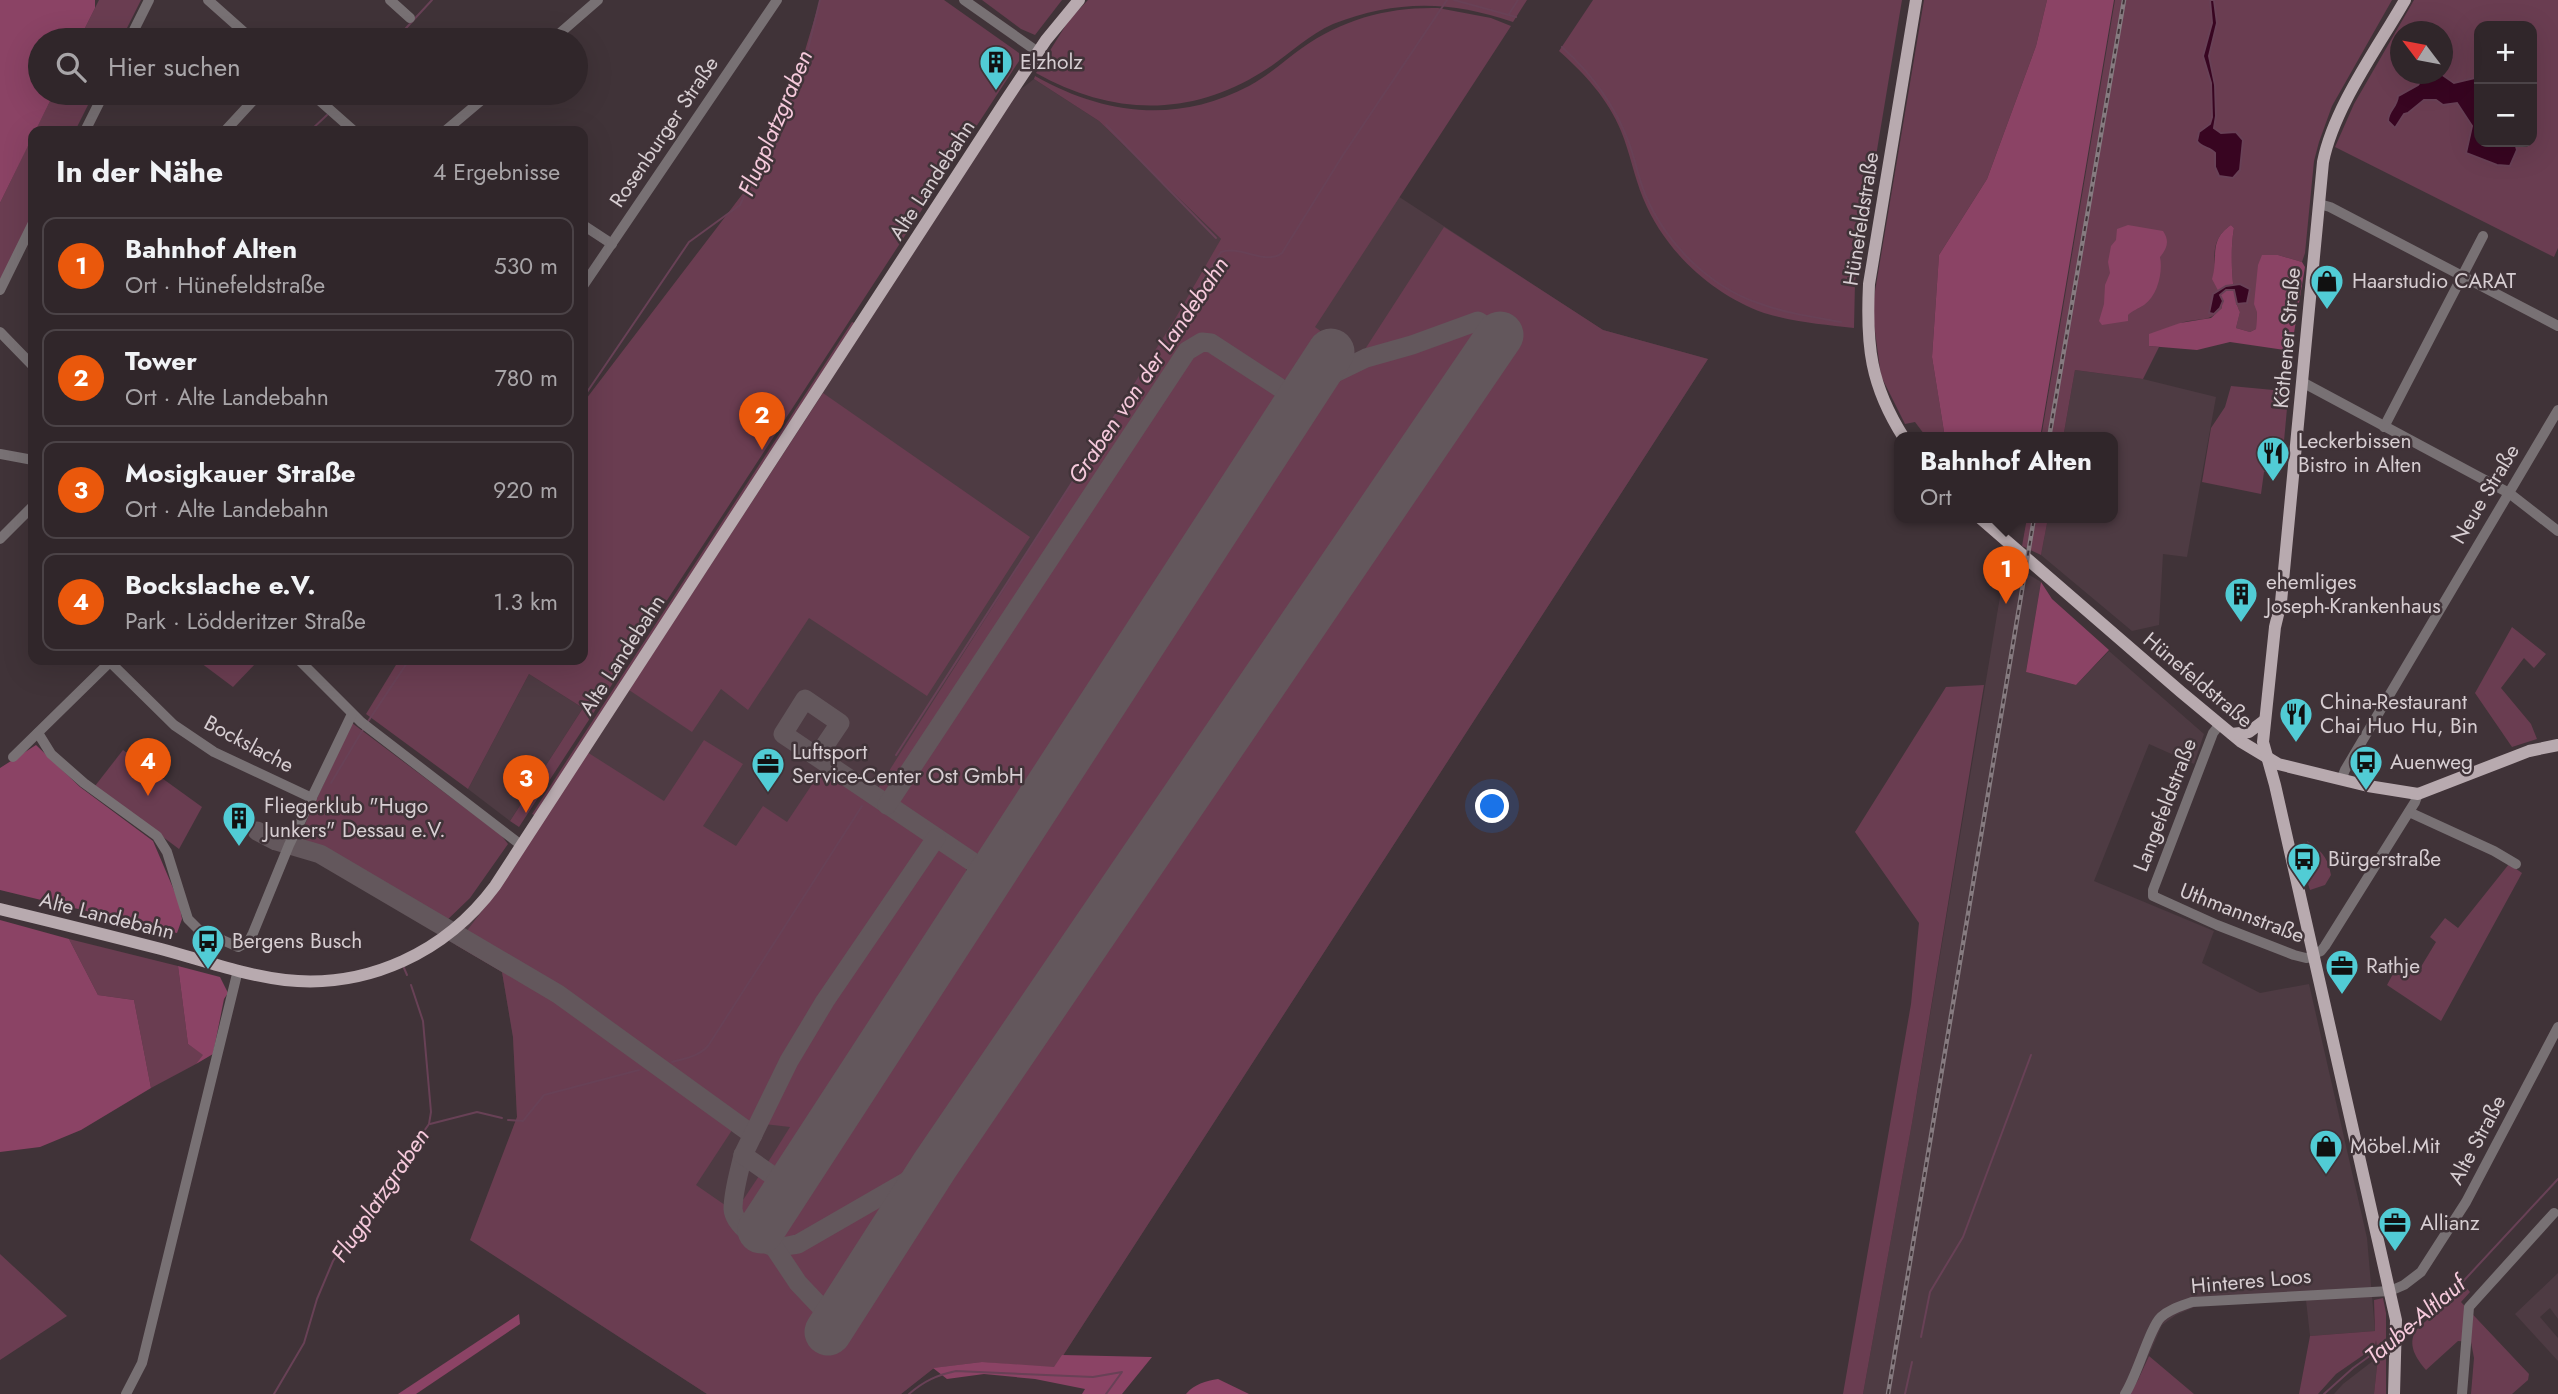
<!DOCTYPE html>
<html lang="de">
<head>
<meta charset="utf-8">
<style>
  body { margin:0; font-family:Jost,sans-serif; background:#3c3236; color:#f1f3f6 }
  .controls { position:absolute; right:21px; top:21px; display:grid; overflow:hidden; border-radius:14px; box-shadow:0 7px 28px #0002 }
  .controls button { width:63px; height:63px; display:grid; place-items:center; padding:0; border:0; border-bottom:2px solid #4b4347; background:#30262a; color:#f1f3f6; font:35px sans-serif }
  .compass { position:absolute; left:2390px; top:21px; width:63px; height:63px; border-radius:50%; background:#30262a; box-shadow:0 7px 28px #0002; rotate:302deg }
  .you { position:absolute; left:1493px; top:807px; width:24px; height:24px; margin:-18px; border:5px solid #fff; border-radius:50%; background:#1a73e8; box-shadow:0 0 0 10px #1a73e833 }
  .badge { display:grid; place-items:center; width:46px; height:46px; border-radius:50%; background:#ea580c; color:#fff; font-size:23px; font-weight:700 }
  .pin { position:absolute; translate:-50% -58px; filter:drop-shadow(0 2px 4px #0008) }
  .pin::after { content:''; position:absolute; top:37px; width:24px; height:21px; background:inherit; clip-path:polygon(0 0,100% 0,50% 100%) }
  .popup { position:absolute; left:1894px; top:432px; width:224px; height:91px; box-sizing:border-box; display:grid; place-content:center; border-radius:14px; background:#30262a; filter:drop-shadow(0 2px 5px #0005); font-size:23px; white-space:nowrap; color:#a8a5a8 }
  .popup b { font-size:26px; color:#f1f3f6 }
  .popup::after { content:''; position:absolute; left:50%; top:100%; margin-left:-14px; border:14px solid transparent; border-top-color:#30262a }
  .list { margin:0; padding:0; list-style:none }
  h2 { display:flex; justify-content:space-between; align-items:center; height:91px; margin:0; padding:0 28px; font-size:30px }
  h2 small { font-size:23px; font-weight:400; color:#a8a5a8 }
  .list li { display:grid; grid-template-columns:46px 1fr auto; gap:21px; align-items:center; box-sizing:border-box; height:98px; margin:0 14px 14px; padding:0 14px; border:2px solid #4b4347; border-radius:14px }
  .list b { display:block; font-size:26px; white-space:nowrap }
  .list p { margin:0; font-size:23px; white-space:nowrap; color:#a8a5a8 }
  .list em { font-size:23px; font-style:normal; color:#a8a5a8 }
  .icon { flex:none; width:38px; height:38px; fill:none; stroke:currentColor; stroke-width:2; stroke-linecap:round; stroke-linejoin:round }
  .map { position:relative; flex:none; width:2558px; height:1394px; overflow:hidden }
  .search { position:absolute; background:#30262a; box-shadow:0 7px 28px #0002; left:28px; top:28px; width:560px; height:77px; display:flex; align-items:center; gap:18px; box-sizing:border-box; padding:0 24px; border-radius:38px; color:#a8a5a8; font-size:26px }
  .panel { position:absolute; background:#30262a; box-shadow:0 7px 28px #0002; left:28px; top:126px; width:560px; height:539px; border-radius:14px }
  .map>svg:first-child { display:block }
</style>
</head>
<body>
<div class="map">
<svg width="2558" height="1394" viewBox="0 0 2558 1394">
  <rect width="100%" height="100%" fill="#403338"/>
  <g fill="#4e3b43">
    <polygon points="1034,79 1099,121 1221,239 1273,248 1335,155 1603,330 1708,359 1055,1368 934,1368 901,1394 707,1394 568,1304 475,1238 517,1117 513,1037 502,972 449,941 479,915 498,890 1016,93"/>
    <polygon points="2075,370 2143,379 2216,397 2187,557 2163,554 2159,625 2132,631 2041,555 2048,518 2113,518 2113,438 2063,438"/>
    <polygon points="2006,561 2041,582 2026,672 2076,685 2109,651 2204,734 2194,764 2149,744 2094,881 2214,931 2202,963 2260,993 2309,984 2367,1238 2375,1331 2310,1336 2306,1300 2197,1306 2176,1315 2162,1325 2138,1380 2129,1394 1863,1394 1912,1123"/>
    <polygon points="529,674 583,708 510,821 468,789"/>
    <polygon points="2558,1273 2558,1319 2550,1308 2540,1317 2558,1338 2558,1361 2515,1314"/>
    <polygon points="2378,1357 2374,1394 2334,1394 2343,1384"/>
  </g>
  <g fill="#6a3d51" fill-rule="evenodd">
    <polygon points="99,0 141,0 121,40 79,40"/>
    <polygon points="820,0 944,0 1019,53 1021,58 519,827 510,821 583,708 529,674 468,789 366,714 399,660 583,660 583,403 754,179 793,91"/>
    <polygon points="982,0 1062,0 1035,35 1021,29"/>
    <path d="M1088,0H1527L1513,22C1449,0 1395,0 1333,24C1306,36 1287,57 1262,72C1189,118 1110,115 1036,73L1069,20Z"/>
    <path d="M1593,0H1902L1855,282L1854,328C1825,325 1793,322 1764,313C1711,294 1664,250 1643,198C1634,176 1630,153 1621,131C1608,99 1585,74 1559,51Z"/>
    <polygon points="1924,0 2047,0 2036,46 1987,179 1939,255 1932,357 1945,438 1927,438 1915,422 1905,424 1881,376 1872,309"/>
    <path d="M2115,0H2392L2332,106L2319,142L2314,161L2305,253L2302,262L2278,255L2257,312L2256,329L2250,332L2236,328L2240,312C2231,295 2230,248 2234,228L2231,225C2200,246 2222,279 2222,308C2208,324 2199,317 2181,323C2170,327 2159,339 2149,346L2159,347L2143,379L2075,370L2063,438H2041Z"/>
    <path d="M2414,0H2558V248L2554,257L2335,147L2354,104ZM2479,26H2532V142H2479ZM2400,32H2442V74H2400Z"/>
    <path d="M1438,8L1491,18L1511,26L1315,327L1326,335L1300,377L1281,380L1274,392L1277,412L991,852L972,854L877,790L1175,319L1221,239L1099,121L1034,79L1035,76C1104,115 1177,124 1249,86C1269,75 1284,61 1302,48C1343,19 1388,7 1438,8Z"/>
    <polygon points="54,93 94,93 75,131 35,131"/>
    <polygon points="33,135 33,215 0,284 0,203"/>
    <polygon points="1444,227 1603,330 1708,359 1055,1368 982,1362 934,1368 901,1394 707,1394 470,1240 517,1117 513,1037 502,972 456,945 498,890 587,752 664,801 704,740 743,764 703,826 736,846 763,806 787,822 823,768 965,864 969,885 782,1172 776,1173 765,1167 790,1127 738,1121 696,1185 735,1212 761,1173 771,1179 774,1186 749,1224 771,1238 1333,374 1349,350 1360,357"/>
    <polygon points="852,322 855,323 536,816 532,814"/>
    <polygon points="2231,386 2284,391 2288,398 2281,473 2264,472 2261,494 2202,482 2211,428 2225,407"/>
    <polygon points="823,393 1030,537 927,696 809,618 748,710 721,689 692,732 629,690"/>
    <polygon points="2027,518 2048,518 2041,555 2022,546"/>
    <polygon points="2512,627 2546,654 2534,668 2524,658 2501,688 2531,724 2537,739 2512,747 2475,693"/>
    <polygon points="197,660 259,660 233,687"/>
    <polygon points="1984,685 1912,1123 1863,1394 1843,1394 1911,1004 1919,923 1855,832 1946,687"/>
    <polygon points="352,723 501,835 508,844 470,898 444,923 341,858 298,839"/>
    <polygon points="123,750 202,807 179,849 95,786"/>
    <path d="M2307,841C2322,851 2328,858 2331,875L2325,885L2310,890L2300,858L2310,854Z"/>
    <polygon points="2509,864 2522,873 2441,1021 2387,985 2400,961 2419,970 2436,942 2430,937 2445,918 2458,928"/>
    <polygon points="69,939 178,966 188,1044 204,1055 196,1064 151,1088 134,1000 98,995"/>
    <polygon points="0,1254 67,1316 0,1360"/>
    <path d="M2465,1286L2470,1292L2461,1302L2529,1374L2528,1380L2512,1394H2471L2474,1358L2471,1342L2458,1341L2426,1370C2416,1358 2407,1345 2416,1330Z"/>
    <polygon points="2383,1298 2386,1313 2386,1394 2374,1394 2378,1357 2376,1340 2375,1347 2336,1374 2318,1394 2299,1394 2310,1336 2375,1331 2374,1300"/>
    <polygon points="2149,1356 2194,1394 2129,1394 2138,1380"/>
  </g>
  <g fill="#8b4365">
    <polygon points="0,0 95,0 95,8 79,40 40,40 40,93 54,93 0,203"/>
    <polygon points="2047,0 2114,0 2040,438 1945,438 1932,357 1939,255 1987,179 2036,46"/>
    <path d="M2128,225L2163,231C2170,241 2167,249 2160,257C2163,272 2158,295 2144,305C2138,309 2133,310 2128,315V321L2102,325L2099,321L2104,304L2105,285L2110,273L2108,262L2111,246L2116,240L2117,229Z"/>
    <path d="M2231,225L2234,228C2230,248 2231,295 2240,312L2236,328L2250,332L2256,329L2257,312L2254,304L2258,265L2262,255H2278L2302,262L2305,267L2291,351L2230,342L2197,350L2149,346V334L2180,323L2211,318L2222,308V298L2212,279C2219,256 2208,241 2231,225Z"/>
    <polygon points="2041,582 2052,599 2109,650 2076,685 2026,672"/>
    <polygon points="36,745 80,787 153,841 179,902 182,919 177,933 0,890 0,768"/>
    <polygon points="0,920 69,939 98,995 134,1000 151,1088 81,1130 40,1147 0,1152"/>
    <polygon points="178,966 220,977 228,993 224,999 213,1054 196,1064 203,1055 188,1044"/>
    <polygon points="519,1314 520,1324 416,1394 398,1394"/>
    <polygon points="1062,1355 1152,1357 1122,1394 1082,1394 1085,1389 1035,1379 984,1374 947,1379 933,1368 982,1362 1054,1367"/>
    <path d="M1218,1379L1249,1394H1186C1194,1384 1206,1381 1218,1379Z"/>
  </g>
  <g fill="#380521" stroke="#684156" stroke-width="2">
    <path d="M2210,0H2214L2217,23L2209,56L2215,85L2216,116L2214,128L2221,133L2236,132L2243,140L2240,170L2233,178L2219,176L2215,167V153C2210,147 2201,148 2197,141L2199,132L2210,124L2212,117L2211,83L2203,56L2212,23Z"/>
    <path d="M2426,74H2441L2454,83L2479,77V142H2515L2517,150L2510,166L2497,165L2466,153L2472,126L2457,103L2443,105L2436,100H2424L2408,113L2404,114L2395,128L2388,121C2388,110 2397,108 2398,96L2418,85Z"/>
    <polygon points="2240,284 2250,289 2247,303 2237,304 2234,290 2226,290 2220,295 2223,301 2220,308 2214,314 2209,313 2213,294 2226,286"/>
  </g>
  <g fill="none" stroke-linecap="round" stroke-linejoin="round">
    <g stroke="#684156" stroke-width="2">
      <polyline points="1454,0 1516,17"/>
      <polyline points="1509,14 1518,0"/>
      <polyline points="395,40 432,0"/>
      <path d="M1562,47C1592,74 1615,105 1629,143C1635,159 1638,177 1645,194C1665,242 1708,286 1758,303C1785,313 1813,317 1841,322"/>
      <polyline points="1106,125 1216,238"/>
      <polyline points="310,131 327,115"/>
      <polyline points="2558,229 2558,228"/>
      <polyline points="583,398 689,242 740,205 803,70 820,0"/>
      <polyline points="367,723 409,660"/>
      <path d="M896,755L1221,252C1241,245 1265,266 1282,253L1343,155L1447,0"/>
      <polyline points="331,783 364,728"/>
      <polyline points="404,968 407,975"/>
      <path d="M672,1062C685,1058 698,1057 708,1046L862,806"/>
      <polyline points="508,1120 523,1121 544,1095 639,1070"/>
      <polyline points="430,1124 477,1112 502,1118"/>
      <polyline points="2402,1332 2444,1302 2558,1179"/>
      <polyline points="1921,1337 1930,1292 1963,1237 2031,1055"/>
      <polyline points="274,1394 304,1343 317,1299 333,1261 429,1124 431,1112 423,1021 411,985"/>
      <path d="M909,1394C924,1381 937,1375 956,1371L1093,1377L1122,1372L1106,1394"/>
      <polyline points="1905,1394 1912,1362"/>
      <polyline points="2324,1394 2353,1368 2389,1342"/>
    </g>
    <g stroke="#63575c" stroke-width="19">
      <polyline points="1322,367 1333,374 1366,358 1412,345 1478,321 1500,335"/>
      <polyline points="817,757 840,723 805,699 783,734 992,875"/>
      <polyline points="887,805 1187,351 1202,342 1211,343 1300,401"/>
      <polyline points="257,831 276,841 320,854 558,994 753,1135"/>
      <path d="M743,1155C739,1173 733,1192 733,1209C734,1225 762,1246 777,1247C784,1247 791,1245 798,1244L935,1165"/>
      <polyline points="789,1187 743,1155 789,1061 825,1001 936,838"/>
      <polyline points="774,1247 798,1283 835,1322"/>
    </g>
    <g stroke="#63575c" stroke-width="47">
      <polyline points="761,1230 1331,352"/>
      <polyline points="828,1332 935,1165 1500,335"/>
    </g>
    <g stroke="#787174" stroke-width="10">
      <polyline points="208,0 253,40"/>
      <polyline points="390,0 410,18"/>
      <polyline points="964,0 1038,52"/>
      <polyline points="129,40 149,0"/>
      <polyline points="552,40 598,0"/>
      <polyline points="311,93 354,131"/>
      <polyline points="85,131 104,93"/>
      <polyline points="225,131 260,93"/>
      <polyline points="445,131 490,93"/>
      <polyline points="2319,204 2330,207 2558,326"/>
      <polyline points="583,225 612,244"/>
      <polyline points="583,286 777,0"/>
      <polyline points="0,290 33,223"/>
      <polyline points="0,332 33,366"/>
      <polyline points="2302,382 2509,493 2558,531"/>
      <polyline points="2384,427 2483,236"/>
      <polyline points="0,454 33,460"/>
      <polyline points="0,539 33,506"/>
      <polyline points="299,660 361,722 521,845"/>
      <polyline points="110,662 174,725 214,752 312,798"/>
      <polyline points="2220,724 2213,733 2153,890 2153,896 2217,925 2294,955 2306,958 2314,957"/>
      <polyline points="38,733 51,754 84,783 157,836 167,852 188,919 198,929 238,947 249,941 253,933 289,845 352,714"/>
      <polyline points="13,757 112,660"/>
      <polyline points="2341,780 2345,770 2558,410"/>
      <polyline points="2409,812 2494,851 2516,864"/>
      <polyline points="2313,954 2321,951 2325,946 2415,802 2418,794"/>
      <polyline points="126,1394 142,1363 238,970"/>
      <path d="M2125,1394C2137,1376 2150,1327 2161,1317C2170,1309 2181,1306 2192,1302L2390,1291L2404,1285L2421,1272L2466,1202L2558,1027"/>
      <polyline points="2462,1394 2469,1307 2554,1213"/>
    </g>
    <g stroke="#b8aaaf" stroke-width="12">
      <path d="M1904,438C1870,385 1866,345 1869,284L1916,0"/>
      <polyline points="1980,518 2181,692 2240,741 2278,764 2368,786 2418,794 2529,751 2558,745"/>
      <polyline points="2232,734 2249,732 2265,720"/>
      <path d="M0,909C54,922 107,935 161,949C202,960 243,975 285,980C368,989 446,952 495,886L1006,100L1046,40L1079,0"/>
      <path d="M2394,1394L2396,1320L2275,785L2263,742L2275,627L2281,602L2323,162C2334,107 2377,49 2405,0"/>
    </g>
    <defs>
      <g id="rail">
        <polyline points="2049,438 2124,0"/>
        <polyline points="1888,1394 2034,518"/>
      </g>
    </defs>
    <use href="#rail" stroke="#867b80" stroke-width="4.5"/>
    <use href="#rail" stroke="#403338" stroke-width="2" stroke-dasharray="5" stroke-linecap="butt"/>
  </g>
  <defs>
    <symbol id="building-pin" viewBox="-11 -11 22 30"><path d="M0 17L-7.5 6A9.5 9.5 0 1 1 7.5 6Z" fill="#51ccd5" stroke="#403338"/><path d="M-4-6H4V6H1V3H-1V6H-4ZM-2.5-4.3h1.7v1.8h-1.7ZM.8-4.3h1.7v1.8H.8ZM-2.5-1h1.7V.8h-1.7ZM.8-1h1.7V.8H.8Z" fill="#111"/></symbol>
    <symbol id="shop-pin" viewBox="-11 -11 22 30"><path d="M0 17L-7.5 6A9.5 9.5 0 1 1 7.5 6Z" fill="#51ccd5" stroke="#403338"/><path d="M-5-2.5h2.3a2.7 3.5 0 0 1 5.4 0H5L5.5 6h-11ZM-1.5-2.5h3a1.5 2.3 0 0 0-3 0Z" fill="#111"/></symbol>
    <symbol id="restaurant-pin" viewBox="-11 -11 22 30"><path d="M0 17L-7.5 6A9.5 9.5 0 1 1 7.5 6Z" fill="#51ccd5" stroke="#403338"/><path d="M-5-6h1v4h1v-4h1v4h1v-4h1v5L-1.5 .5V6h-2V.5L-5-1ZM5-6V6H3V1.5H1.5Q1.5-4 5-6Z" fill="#111"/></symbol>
    <symbol id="bus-pin" viewBox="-11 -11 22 30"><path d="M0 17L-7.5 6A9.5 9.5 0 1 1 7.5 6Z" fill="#51ccd5" stroke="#403338"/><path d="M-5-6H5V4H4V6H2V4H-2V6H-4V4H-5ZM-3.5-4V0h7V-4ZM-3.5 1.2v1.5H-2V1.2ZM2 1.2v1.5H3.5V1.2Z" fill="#111"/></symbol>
    <symbol id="office-pin" viewBox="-11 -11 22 30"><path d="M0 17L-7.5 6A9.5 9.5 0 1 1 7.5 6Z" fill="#51ccd5" stroke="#403338"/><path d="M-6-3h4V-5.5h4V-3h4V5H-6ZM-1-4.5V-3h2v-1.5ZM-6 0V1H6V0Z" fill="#111"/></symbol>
  </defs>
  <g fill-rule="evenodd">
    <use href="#building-pin" x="977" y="43" width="38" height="52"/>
    <use href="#shop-pin" x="2308" y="262" width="38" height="52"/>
    <use href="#restaurant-pin" x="2254" y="434" width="38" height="52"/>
    <use href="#building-pin" x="2222" y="575" width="38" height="52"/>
    <use href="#restaurant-pin" x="2277" y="695" width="38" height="52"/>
    <use href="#bus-pin" x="2347" y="743" width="38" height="52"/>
    <use href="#office-pin" x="749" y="745" width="38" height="52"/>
    <use href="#building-pin" x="220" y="799" width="38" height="52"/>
    <use href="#bus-pin" x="2285" y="840" width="38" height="52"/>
    <use href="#bus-pin" x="189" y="922" width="38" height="52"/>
    <use href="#office-pin" x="2323" y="947" width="38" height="52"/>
    <use href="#shop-pin" x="2307" y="1127" width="38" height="52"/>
    <use href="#office-pin" x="2376" y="1204" width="38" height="52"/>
  </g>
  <g text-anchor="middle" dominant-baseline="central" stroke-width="5" stroke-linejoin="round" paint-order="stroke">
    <g font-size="21" fill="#d7ced2" stroke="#403338" text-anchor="start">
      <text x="1020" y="62">Elzholz</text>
      <text x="2352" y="281">Haarstudio CARAT</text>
      <text x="2298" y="441">Leckerbissen<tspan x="2298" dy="24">Bistro in Alten</tspan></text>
      <text x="2266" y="582">ehemliges<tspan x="2266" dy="24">Joseph-Krankenhaus</tspan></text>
      <text x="2320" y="702">China-Restaurant<tspan x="2320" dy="24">Chai Huo Hu, Bin</tspan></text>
      <text x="792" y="752">Luftsport<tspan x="792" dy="24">Service-Center Ost GmbH</tspan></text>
      <text x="2390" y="762">Auenweg</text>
      <text x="264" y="806">Fliegerklub "Hugo<tspan x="264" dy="24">Junkers" Dessau e.V.</tspan></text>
      <text x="2328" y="859">Bürgerstraße</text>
      <text x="232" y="941">Bergens Busch</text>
      <text x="2366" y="966">Rathje</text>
      <text x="2350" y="1146">Möbel.Mit</text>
      <text x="2420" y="1223">Allianz</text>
    </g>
    <g font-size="21" fill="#d7ced2" stroke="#403338">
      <text transform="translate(664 132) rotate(-56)">Rosenburger Straße</text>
      <text transform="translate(932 180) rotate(-57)">Alte Landebahn</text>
      <text transform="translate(1861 219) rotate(-81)">Hünefeldstraße</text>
      <text transform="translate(2287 338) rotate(-85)">Köthener Straße</text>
      <text transform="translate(2485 494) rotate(-59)">Neue Straße</text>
      <text transform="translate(622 655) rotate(-57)">Alte Landebahn</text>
      <text transform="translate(2198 680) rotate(40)">Hünefeldstraße</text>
      <text transform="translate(249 744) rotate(28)">Bockslache</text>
      <text transform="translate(2165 805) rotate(-69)">Langefeldstraße</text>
      <text transform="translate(2242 913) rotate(21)">Uthmannstraße</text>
      <text transform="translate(107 916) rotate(14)">Alte Landebahn</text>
      <text transform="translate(2477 1140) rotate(-62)">Alte Straße</text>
      <text transform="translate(2251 1281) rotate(-5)">Hinteres Loos</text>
    </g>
    <g font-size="23" font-style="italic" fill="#f6cadc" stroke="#403338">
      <text transform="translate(775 123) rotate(-67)">Flugplatzgraben</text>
      <text transform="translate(1148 370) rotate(-56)">Graben von der Landebahn</text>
      <text transform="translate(380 1195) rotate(-56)">Flugplatzgraben</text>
      <text transform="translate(2415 1320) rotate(-40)">Taube-Altlauf</text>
    </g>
  </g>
</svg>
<div class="controls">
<button>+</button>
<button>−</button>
</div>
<svg class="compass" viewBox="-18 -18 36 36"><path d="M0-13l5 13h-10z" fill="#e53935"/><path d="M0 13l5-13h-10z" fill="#a8a5a8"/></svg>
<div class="you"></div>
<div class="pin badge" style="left:2006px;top:604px">1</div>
<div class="popup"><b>Bahnhof Alten</b>Ort</div>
<div class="pin badge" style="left:762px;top:450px">2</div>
<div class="pin badge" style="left:526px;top:813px">3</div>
<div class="pin badge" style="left:148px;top:796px">4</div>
<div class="search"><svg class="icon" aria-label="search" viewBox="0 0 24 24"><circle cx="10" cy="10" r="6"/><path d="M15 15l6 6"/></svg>Hier suchen</div>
<section class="panel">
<h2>In der Nähe<small>4 Ergebnisse</small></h2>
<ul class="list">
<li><span class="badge">1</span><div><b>Bahnhof Alten</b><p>Ort · Hünefeldstraße</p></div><em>530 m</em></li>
<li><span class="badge">2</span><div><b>Tower</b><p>Ort · Alte Landebahn</p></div><em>780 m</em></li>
<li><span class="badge">3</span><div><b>Mosigkauer Straße</b><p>Ort · Alte Landebahn</p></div><em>920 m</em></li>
<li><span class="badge">4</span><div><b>Bockslache e.V.</b><p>Park · Lödderitzer Straße</p></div><em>1.3 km</em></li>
</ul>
</section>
</div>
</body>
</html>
